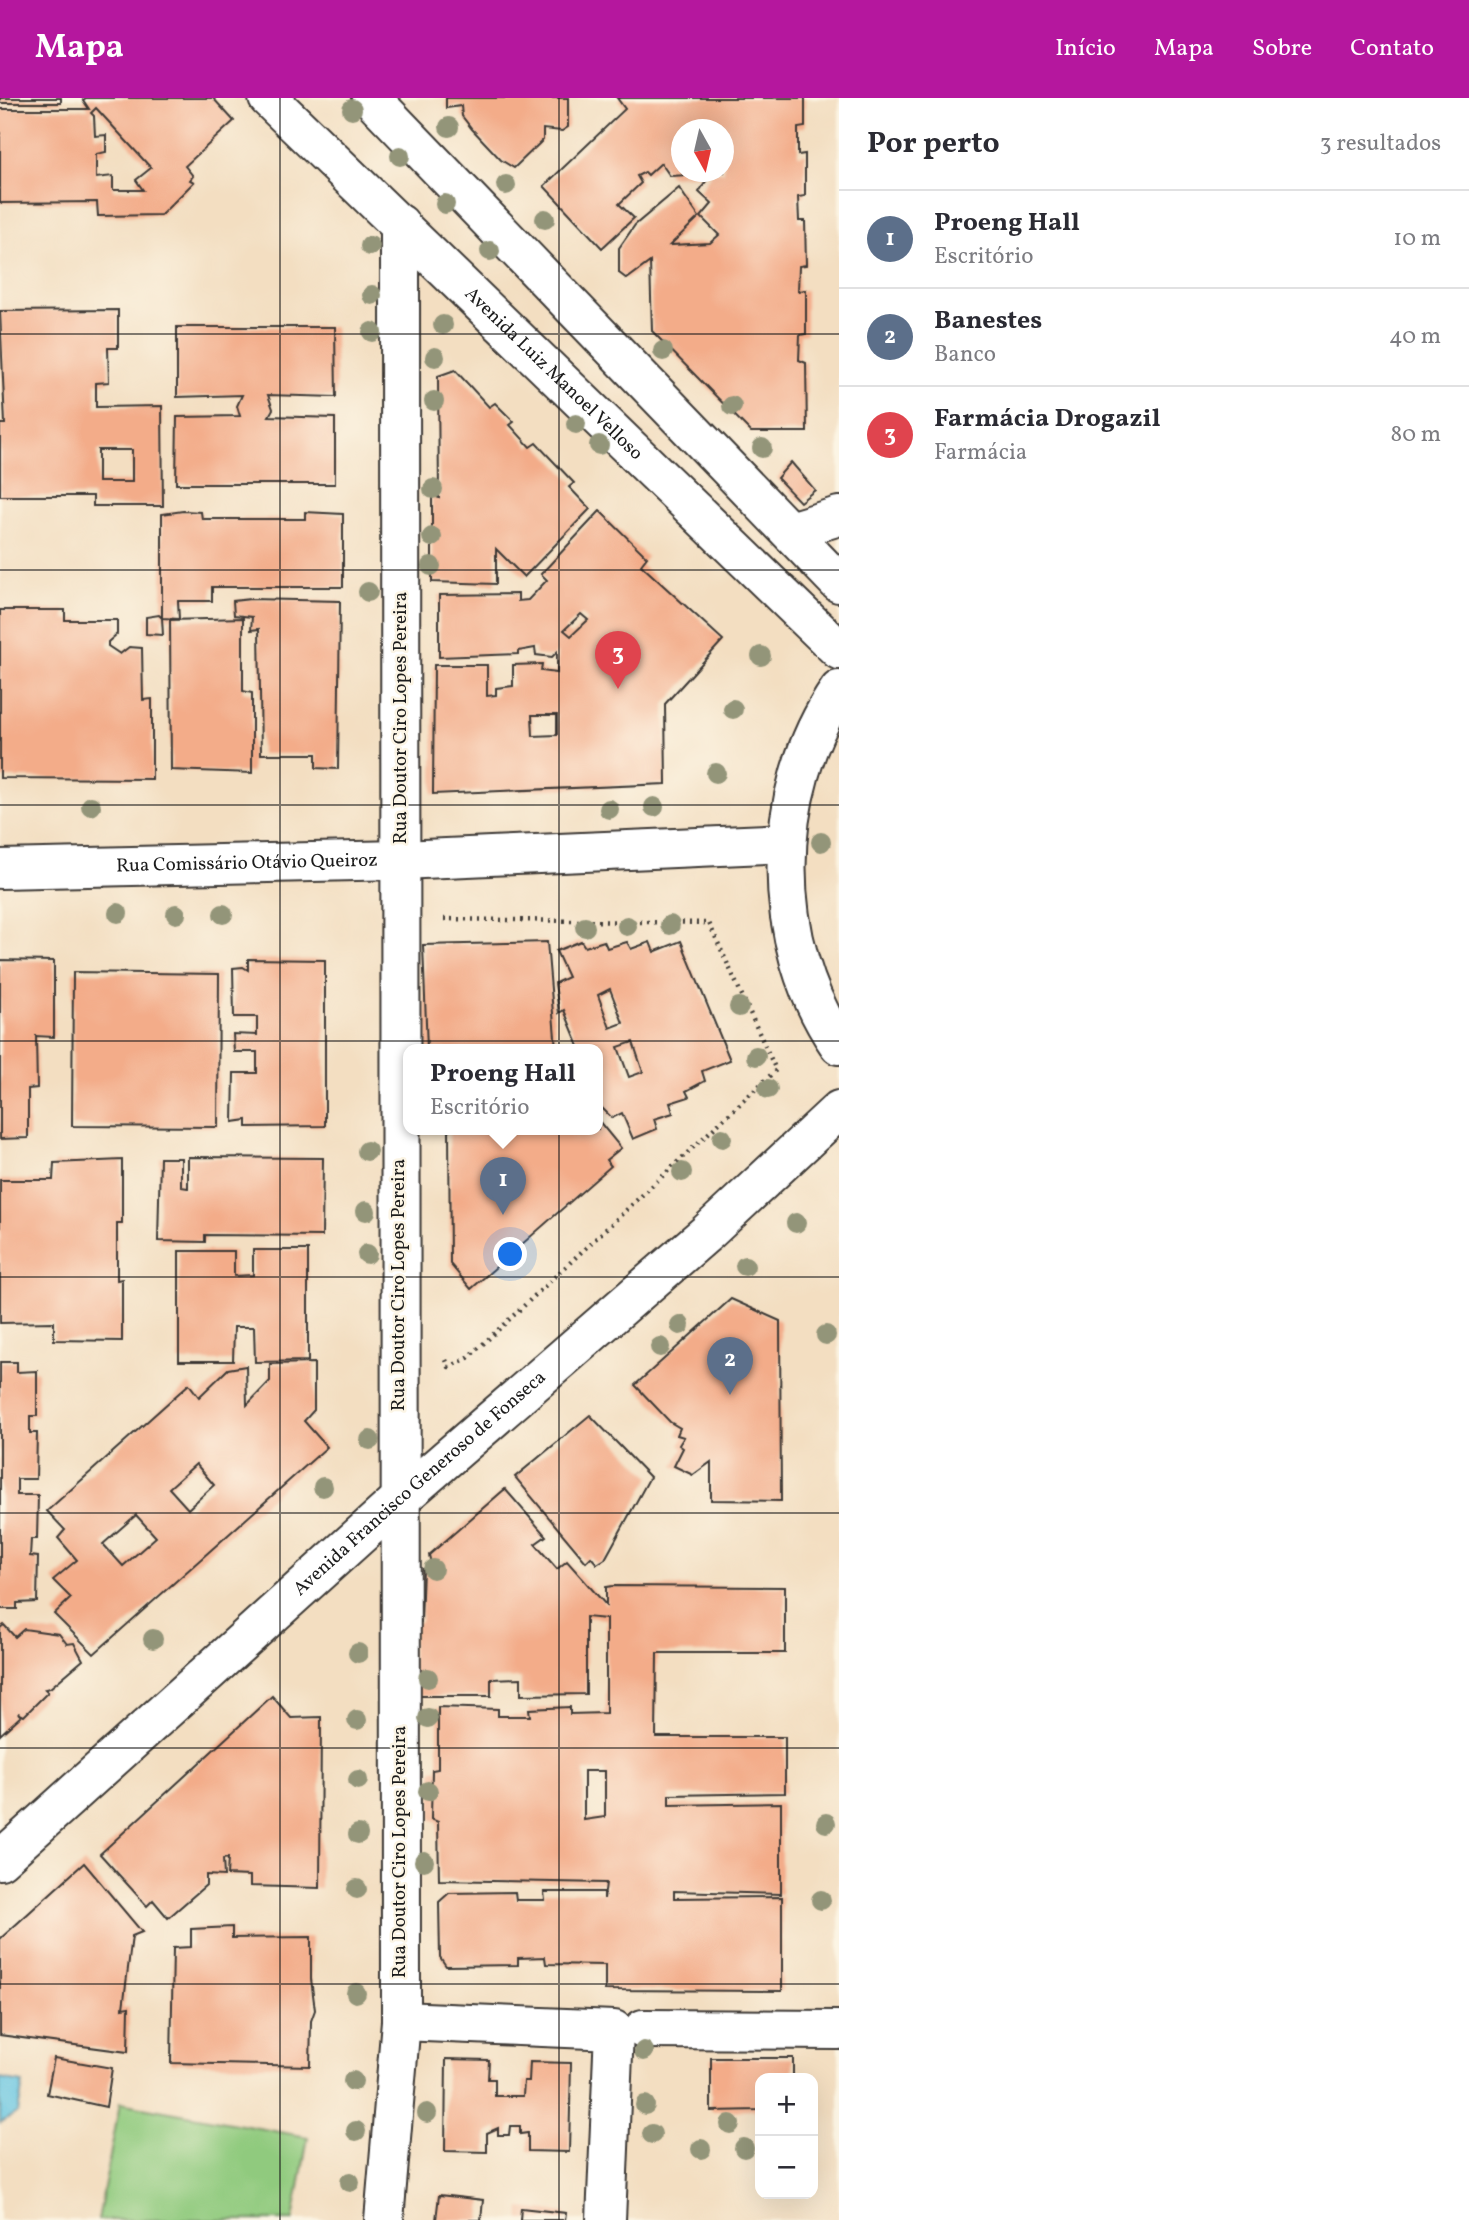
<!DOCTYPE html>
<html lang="pt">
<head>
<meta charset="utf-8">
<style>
  body { margin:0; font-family:Vollkorn,serif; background:#f2f2f3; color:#2b2b33 }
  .controls { position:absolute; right:21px; bottom:21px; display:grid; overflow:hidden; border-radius:14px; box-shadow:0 7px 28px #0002 }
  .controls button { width:63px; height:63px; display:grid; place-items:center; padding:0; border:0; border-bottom:2px solid #e1e1e2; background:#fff; color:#2b2b33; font:35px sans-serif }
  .compass { position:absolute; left:671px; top:21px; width:63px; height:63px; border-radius:50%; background:#fff; box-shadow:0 7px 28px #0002; rotate:172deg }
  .you { position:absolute; left:511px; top:1157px; width:24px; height:24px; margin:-18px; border:5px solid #fff; border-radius:50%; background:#1a73e8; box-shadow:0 0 0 10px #1a73e833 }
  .badge { display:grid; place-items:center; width:46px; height:46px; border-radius:50%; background:#b5179e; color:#fff; font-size:23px; font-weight:700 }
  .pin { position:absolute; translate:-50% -58px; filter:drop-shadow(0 2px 4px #0008) }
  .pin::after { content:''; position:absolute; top:37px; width:24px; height:21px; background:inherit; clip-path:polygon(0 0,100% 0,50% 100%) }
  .popup { position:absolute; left:403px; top:946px; width:200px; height:91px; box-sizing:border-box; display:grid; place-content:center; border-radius:14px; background:#fff; filter:drop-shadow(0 2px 5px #0005); font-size:23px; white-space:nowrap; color:#7c7c81 }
  .popup b { font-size:26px; color:#2b2b33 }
  .popup::after { content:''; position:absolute; left:50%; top:100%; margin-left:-14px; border:14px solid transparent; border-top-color:#fff }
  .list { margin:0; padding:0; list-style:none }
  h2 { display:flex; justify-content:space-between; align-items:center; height:91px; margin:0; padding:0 28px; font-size:30px }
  h2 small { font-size:23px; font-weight:400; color:#7c7c81 }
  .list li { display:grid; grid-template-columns:46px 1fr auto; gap:21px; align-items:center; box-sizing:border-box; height:98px; padding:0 28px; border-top:2px solid #e1e1e2 }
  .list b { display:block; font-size:26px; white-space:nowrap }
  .list p { margin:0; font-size:23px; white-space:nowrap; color:#7c7c81 }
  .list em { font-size:23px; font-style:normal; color:#7c7c81 }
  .map { position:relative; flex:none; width:839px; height:2122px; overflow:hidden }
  header { display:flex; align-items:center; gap:42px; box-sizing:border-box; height:98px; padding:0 35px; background:#b5179e; color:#fff }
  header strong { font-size:33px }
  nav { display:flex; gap:38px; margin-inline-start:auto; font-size:24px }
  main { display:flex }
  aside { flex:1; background:#fff }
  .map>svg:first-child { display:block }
</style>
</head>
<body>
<header>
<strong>Mapa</strong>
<nav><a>Início</a><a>Mapa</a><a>Sobre</a><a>Contato</a></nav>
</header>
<main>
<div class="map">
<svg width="839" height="2122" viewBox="0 0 839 2122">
  <rect width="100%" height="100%" fill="#fcf5e5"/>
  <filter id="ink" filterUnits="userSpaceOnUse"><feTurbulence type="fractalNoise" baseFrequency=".0143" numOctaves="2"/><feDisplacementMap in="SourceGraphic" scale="14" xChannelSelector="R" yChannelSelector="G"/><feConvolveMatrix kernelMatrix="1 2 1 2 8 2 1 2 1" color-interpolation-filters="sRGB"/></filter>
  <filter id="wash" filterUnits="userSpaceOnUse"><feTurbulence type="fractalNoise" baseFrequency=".00686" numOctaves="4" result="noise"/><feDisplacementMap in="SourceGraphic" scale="28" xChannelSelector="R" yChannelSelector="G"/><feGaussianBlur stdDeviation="1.57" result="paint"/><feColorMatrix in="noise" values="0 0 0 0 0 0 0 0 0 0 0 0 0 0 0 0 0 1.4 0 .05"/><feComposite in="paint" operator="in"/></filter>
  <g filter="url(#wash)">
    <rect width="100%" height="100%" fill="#f3dec1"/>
    <polygon fill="#90ca7e" stroke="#56734d" stroke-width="2" points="120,2005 308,2039 293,2122 98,2122"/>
    <polygon fill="#64c5e2" stroke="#40707f" stroke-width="2" points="0,1981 23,1985 18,2014 0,2025"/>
    <g id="blocks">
      <g fill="#f3ac89" fill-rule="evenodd">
        <rect x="0" y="0" width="61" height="5"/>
        <path d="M86,0H213L234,23L185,68L193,78L190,82L194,84L161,117L98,118L97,104L0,105V11H89L83,2ZM96,10L151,70L136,82L143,92H113V78L96,80V56L106,54V37L95,38L94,18L91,15Z"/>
        <polygon points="446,0 568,0 568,29 562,33 543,31 543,42 514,70 501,62 472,31 462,18 461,8 446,10"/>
        <polygon points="617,0 805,0 805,29 798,30 798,57 805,56 805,98 798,99 799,123 805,123 806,167 799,168 798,193 806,192 806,236 800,237 799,262 806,265 807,334 751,334 652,233 650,164 627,181 619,175 619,150 635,127 679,90 699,119 670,147 710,145 719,137 701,119 712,106 699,94 712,74 724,74 724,32 682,32 682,74 709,76 670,78 661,65 648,77 645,74 637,78 641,85 619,106 634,120 602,150 544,88 625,11"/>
        <path d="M118,212V250H108L109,284L96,285V309L162,308L163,408H93V398H0V326H5L0,213ZM98,352H132V384H98Z"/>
        <polygon points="177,229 335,229 336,299 268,297 273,311 269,318 335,320 335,386 176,386 177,319 240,318 237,308 242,297 177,299"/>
        <polygon points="455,272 489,309 495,305 514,324 510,327 530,349 536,345 574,385 569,389 590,411 524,479 496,451 496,486 432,484 432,397 439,400 438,278"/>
        <polygon points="791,364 815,392 800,404 777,380"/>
        <polygon points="183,413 201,414 202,421 305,421 305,414 343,416 343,489 212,489 212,503 178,503 179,521 162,520 162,416"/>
        <path d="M600,413L647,459L641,467L723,542L665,606L666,686L433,696L434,567H487V598L496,597V590L513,588V567L542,566L541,573L557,575V554L552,559L536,557L535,550L518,553V556L439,559V497L518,496V503L528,502L547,482L541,476ZM581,516L588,522L571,538L564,532ZM532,617H557V637L533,638Z"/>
        <polygon points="251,501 340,503 338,671 316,670 316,656 261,656 259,531 251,532 252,519 234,517 233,503"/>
        <polygon points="0,512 65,512 65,522 117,522 117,536 108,544 108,548 120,556 129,549 142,550 143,602 152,601 152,681 0,680"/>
        <polygon points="159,517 162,520 163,537 146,536 146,519"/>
        <polygon points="243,520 243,593 252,595 252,675 171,672 170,522"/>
        <path d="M581,843L585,849L604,843L607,850L627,844L631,851L650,844L654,854L681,843L730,962L702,973L705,983L686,993L689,999L670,1005L673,1015L654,1021L657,1031L633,1041L622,1015L612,1020L598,1006V951H580L564,912L559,915L555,885L568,879L556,853ZM610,891L623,925L610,930L598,897ZM633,944L643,974L629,979L618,949Z"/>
        <polygon points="547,844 556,951 427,951 423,847"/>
        <polygon points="248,861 325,862 325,1028 247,1029 247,1022 233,1024 234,975 257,975 257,954 234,954 233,936 257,937 257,919 234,919 233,870 243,869 248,872"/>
        <polygon points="0,862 54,863 54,939 36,938 37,990 28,991 28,1040 0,1041"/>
        <polygon points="73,874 219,876 218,1029 72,1028"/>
        <polygon points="598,1022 621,1050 606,1062 611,1068 471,1191 450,1166 449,1031 598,1031"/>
        <polygon points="188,1059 323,1060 322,1138 205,1137 205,1144 158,1143 160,1060 181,1060 181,1089 188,1090"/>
        <polygon points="122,1062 122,1125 117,1125 117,1182 122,1181 122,1243 54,1242 54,1224 0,1225 0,1082 53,1082 54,1065"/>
        <polygon points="253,1152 308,1152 308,1263 255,1264 254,1229 234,1229 233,1263 179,1263 179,1153 234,1153 234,1178 253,1177"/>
        <polygon points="731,1201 780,1223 781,1403 711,1402 711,1364 693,1377 674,1368 683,1350 679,1347 684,1339 677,1337 680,1330 670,1324 635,1287"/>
        <polygon points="0,1264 17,1264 17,1274 37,1273 37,1318 30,1318 30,1335 37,1335 36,1381 17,1381 17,1397 38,1397 37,1441 31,1441 30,1458 38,1459 37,1504 17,1505 17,1511 0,1511"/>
        <path d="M314,1265V1312L304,1323L327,1349L94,1556L54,1516L71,1500L53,1482L77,1462L58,1440L65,1432L47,1413L189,1286L199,1299L228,1271L246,1268L247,1307L270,1283V1266ZM196,1366L214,1387L188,1411L169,1390ZM136,1417L156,1439L123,1468L103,1446Z"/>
        <polygon points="590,1317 650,1379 605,1461 597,1466 591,1459 586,1464 515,1379"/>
        <path d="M505,1391L546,1438L535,1446L557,1471L567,1463L606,1507V1489L613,1488L785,1489V1555H657L656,1639H785V1695L669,1697V1707L781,1705V1796L674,1793V1800L782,1799V1893L605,1892V1867L546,1866L545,1859L518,1860V1867L446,1868L440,1859L439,1804L449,1795L515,1794L516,1802H545L544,1794H604V1801L606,1785L439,1782L438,1724L431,1721L432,1672L438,1671V1609L498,1611V1618H530L529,1611L570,1609V1616L606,1615V1521L586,1519V1596L521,1597V1580L491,1581V1598H411L413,1525L421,1524L423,1471L432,1470L429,1457ZM584,1673H605V1719L584,1722Z"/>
        <polygon points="4,1527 15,1539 24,1531 59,1536 67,1546 74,1545 83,1562 50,1590 45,1591 48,1594 24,1618 18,1615 21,1618 0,1637 0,1530"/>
        <polygon points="272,1598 291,1620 321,1619 320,1790 250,1788 250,1778 227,1777 228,1760 223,1761 224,1778 206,1777 206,1787 168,1820 153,1802 147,1808 100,1756"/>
        <polygon points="84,1765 142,1834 132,1838 123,1910 129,1909 128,1954 0,1937 0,1841"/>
        <polygon points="232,1829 232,1840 311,1839 311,1881 315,1912 311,1923 310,1968 171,1965 173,1850 191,1849 191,1831"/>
        <polygon points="54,1960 112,1970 106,2009 47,1996"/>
        <polygon points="711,1960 793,1960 793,1980 760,1980 760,2012 711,2013"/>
        <polygon points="446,1961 489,1962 488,1981 495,1981 495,1998 523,1998 524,1983 529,1983 530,1964 571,1965 569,2054 528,2053 528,2035 520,2036 520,2028 510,2028 509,2037 498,2037 498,2030 487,2035 487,2054 445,2053"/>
        <polygon points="439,2097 483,2102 481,2122 436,2122"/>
        <polygon points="521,2110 566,2115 565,2122 520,2122"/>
      </g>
    </g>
  </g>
  <g filter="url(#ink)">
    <use href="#blocks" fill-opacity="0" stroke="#3c3935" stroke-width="2"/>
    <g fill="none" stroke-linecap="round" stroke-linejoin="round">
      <defs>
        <g id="street">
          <path id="s1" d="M268,0L839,552"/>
          <polyline points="371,0 839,485"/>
          <polyline points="790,433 839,418"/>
          <path d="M839,592C769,693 769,846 839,947"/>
          <path id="s2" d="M0,771L401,762L787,745"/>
          <path id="s3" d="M0,1762L398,1403L708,1134L839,1012"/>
          <polyline points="401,1923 614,1932 606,2122"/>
          <polyline points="643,1931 839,1932"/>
          <polyline points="384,2122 401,1923 400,126"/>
        </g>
      </defs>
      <use href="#street" stroke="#3c3935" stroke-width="42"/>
      <polyline stroke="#3c3935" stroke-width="4.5" stroke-dasharray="2 5" stroke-linecap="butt" points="444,821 709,825 776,972 468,1260 449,1269 446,1262"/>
      <use href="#street" stroke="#fff" stroke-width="38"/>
    </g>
    <g fill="#939579">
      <circle cx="352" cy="11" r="10"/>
      <circle cx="449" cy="29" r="10"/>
      <circle cx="400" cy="58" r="10"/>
      <circle cx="506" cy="87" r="10"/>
      <circle cx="445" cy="106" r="10"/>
      <circle cx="545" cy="121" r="10"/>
      <circle cx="370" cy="148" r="10"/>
      <circle cx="490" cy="153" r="10"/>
      <circle cx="372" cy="197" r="10"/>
      <circle cx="443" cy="227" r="10"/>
      <circle cx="372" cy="234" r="10"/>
      <circle cx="663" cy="253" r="10"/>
      <circle cx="435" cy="259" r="10"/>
      <circle cx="434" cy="303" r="10"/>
      <circle cx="732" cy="308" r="10"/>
      <circle cx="576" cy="326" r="10"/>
      <circle cx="599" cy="347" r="10"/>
      <circle cx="762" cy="350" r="10"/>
      <circle cx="433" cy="391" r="10"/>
      <circle cx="432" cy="439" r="10"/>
      <circle cx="431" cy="468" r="10"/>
      <circle cx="368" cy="494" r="10"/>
      <circle cx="761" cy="558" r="10"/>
      <circle cx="733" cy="611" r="10"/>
      <circle cx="716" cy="675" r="10"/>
      <circle cx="91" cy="708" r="10"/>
      <circle cx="654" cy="709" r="10"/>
      <circle cx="609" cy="711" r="10"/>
      <circle cx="821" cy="744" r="10"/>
      <circle cx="118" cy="815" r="10"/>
      <circle cx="176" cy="816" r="10"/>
      <circle cx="223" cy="816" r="10"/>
      <circle cx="670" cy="827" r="10"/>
      <circle cx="627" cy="828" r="10"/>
      <circle cx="585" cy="829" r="10"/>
      <circle cx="739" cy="909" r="10"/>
      <circle cx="756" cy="958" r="10"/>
      <circle cx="768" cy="991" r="10"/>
      <circle cx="722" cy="1040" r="10"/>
      <circle cx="367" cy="1053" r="10"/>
      <circle cx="682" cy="1074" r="10"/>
      <circle cx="366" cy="1113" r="10"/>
      <circle cx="796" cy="1125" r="10"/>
      <circle cx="367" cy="1156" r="10"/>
      <circle cx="745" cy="1168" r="10"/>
      <circle cx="680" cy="1227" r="10"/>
      <circle cx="826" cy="1237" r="10"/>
      <circle cx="660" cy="1249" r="10"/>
      <circle cx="370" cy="1342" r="10"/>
      <circle cx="323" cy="1389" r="10"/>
      <circle cx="433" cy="1471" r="10"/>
      <circle cx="153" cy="1541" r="10"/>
      <circle cx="358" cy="1555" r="10"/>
      <circle cx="428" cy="1580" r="10"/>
      <circle cx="428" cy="1620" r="10"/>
      <circle cx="357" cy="1622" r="10"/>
      <circle cx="358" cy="1682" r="10"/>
      <circle cx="428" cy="1693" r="10"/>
      <circle cx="826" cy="1725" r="10"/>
      <circle cx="358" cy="1736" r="10"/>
      <circle cx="424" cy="1763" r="10"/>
      <circle cx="357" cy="1791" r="10"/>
      <circle cx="821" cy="1802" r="10"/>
      <circle cx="356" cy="1895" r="10"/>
      <circle cx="644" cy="1953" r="10"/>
      <circle cx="353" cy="1983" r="10"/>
      <circle cx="645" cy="2007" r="10"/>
      <circle cx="427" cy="2015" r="10"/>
      <circle cx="730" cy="2026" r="10"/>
      <circle cx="356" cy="2033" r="10"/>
      <circle cx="652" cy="2036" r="10"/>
      <circle cx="744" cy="2050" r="10"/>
      <circle cx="701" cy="2051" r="10"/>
      <circle cx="350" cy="2084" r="10"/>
    </g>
  </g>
  <path fill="none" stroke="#1c1c1c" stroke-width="2" stroke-opacity="0.55" d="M280,0V2122M559,0V2122M0,236H839M0,472H839M0,707H839M0,943H839M0,1179H839M0,1415H839M0,1650H839M0,1886H839"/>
  <g text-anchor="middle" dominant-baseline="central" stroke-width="5" stroke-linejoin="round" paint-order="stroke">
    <g font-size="19" fill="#1c1c1c" stroke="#fcf5e5">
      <text stroke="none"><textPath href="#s1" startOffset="397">Avenida Luiz Manoel Velloso</textPath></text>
      <text transform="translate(401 620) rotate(-90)">Rua Doutor Ciro Lopes Pereira</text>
      <text stroke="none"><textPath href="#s2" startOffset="247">Rua Comissário Otávio Queiroz</textPath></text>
      <text transform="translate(399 1187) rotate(-90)">Rua Doutor Ciro Lopes Pereira</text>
      <text stroke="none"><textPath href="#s3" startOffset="564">Avenida Francisco Generoso de Fonseca</textPath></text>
      <text transform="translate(400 1754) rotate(-90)">Rua Doutor Ciro Lopes Pereira</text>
    </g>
  </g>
</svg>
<div class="controls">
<button>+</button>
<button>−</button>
</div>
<svg class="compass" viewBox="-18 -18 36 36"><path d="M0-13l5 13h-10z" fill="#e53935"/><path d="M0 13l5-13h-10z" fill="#7c7c81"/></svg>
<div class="you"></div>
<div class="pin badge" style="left:503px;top:1117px;background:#5c6f8a">1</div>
<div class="popup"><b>Proeng Hall</b>Escritório</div>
<div class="pin badge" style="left:730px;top:1297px;background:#5c6f8a">2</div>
<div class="pin badge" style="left:618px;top:591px;background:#e0444e">3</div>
</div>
<aside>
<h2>Por perto<small>3 resultados</small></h2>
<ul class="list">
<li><span class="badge" style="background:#5c6f8a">1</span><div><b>Proeng Hall</b><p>Escritório</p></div><em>10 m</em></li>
<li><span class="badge" style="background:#5c6f8a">2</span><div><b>Banestes</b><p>Banco</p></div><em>40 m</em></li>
<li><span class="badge" style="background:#e0444e">3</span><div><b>Farmácia Drogazil</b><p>Farmácia</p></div><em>80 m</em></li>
</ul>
</aside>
</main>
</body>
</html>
